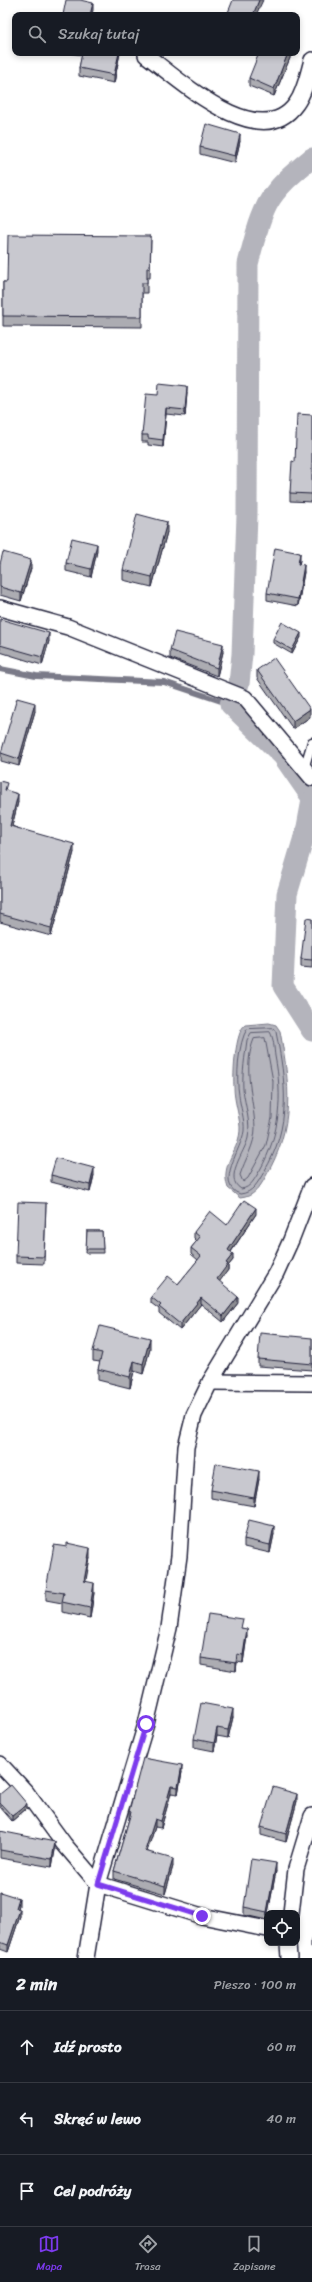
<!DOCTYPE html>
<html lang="pl">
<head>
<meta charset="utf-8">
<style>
  body { margin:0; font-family:Sriracha,sans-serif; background:#242831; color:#f1f3f6 }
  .controls { position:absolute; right:12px; bottom:12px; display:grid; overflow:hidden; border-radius:8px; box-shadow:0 2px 6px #0003 }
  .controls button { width:36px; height:36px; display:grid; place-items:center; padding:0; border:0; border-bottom:1px solid #363941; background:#171b24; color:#f1f3f6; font:20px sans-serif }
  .stop { position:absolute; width:12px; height:12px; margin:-9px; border:3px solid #7c3aed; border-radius:50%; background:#fff }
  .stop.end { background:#7c3aed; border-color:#fff; box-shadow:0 1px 4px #0008 }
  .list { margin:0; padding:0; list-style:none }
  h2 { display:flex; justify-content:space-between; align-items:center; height:52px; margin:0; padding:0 16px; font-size:17px }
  h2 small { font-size:13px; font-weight:400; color:#9ea1a6 }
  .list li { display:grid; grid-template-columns:26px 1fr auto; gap:12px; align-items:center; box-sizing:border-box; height:72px; padding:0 16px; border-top:1px solid #363941 }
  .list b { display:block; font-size:15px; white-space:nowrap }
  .list em { font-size:13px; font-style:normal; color:#9ea1a6 }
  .icon { flex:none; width:22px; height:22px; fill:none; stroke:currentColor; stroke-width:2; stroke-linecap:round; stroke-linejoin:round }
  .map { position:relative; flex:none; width:312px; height:1958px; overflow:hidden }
  .search { position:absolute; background:#171b24; box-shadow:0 2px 6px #0003; left:12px; right:12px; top:12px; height:44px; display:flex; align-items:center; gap:10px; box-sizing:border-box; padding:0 14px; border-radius:8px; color:#9ea1a6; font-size:15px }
  .sheet { height:268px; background:#171b24 }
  nav { display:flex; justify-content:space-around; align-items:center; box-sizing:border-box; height:56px; border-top:1px solid #363941; background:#171b24; font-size:11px; color:#9ea1a6 }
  nav a { display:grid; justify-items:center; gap:2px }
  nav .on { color:#7c3aed }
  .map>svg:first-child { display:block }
</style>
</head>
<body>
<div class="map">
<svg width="312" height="1958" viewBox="0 0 312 1958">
  <rect width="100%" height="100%" fill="#fff"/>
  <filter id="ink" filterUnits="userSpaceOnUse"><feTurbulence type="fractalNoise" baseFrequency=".025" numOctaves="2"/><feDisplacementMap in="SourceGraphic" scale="8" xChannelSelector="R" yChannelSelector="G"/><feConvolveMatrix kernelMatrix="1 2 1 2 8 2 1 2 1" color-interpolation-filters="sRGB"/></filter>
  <g filter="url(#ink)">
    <path fill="#b4b4bc" stroke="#7a7a88" d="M269,1023L276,1025L280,1031C290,1085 295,1126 266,1176C260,1187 254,1197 240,1198L228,1188C219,1163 241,1150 240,1127C239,1113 234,1101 234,1087C233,1075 235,1032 245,1025Z"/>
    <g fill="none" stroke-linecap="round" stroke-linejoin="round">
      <g stroke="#5c5c6f" stroke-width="1">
        <path d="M273,1028L276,1032C286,1083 292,1125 264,1172C258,1182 253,1193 240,1194C214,1185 242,1148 244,1131C245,1119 240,1107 239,1095C236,1078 238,1043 247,1029Z"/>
        <path d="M270,1032C274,1038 274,1049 275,1056C283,1097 280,1134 260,1170C255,1178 251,1188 241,1189C223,1178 245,1152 248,1138C251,1122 245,1106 243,1089C242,1073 245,1056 247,1040L251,1033Z"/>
        <path d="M265,1038L273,1081L272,1118L266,1145L248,1178L243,1182L240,1175C245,1159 255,1145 255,1128C254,1099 242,1068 254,1039Z"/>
      </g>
      <polyline stroke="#7a7a88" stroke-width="6" points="0,669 36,676 164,682 230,704"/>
      <g stroke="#b4b4bc" stroke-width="21">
        <path d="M239,684L242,654L247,515L248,264C253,244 258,223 267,205C277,186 296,171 312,158"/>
        <polyline points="230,704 283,756 312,798"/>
        <polyline points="312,800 307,827 287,894 283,986 312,1031"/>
      </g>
      <defs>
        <polyline id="service" points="304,769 312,742"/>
        <g id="minor">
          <path d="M146,55C178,79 260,155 296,104C305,92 308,74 312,60"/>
          <polyline points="0,608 68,627 245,698 312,778"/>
          <polyline points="210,1382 312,1383"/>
          <polyline points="0,1764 26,1792 64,1844 98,1884 202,1916 267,1929"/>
          <polyline points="291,1913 296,1869 312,1816"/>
          <polyline points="288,1943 289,1958"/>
          <polyline points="86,1958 98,1884 146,1724 169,1628 179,1556 186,1447 194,1415 210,1382 276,1273 291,1240 312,1186"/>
        </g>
      </defs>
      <use href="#service" stroke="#22223b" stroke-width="11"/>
      <use href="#minor" stroke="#22223b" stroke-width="18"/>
      <use href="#service" stroke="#fff" stroke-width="8"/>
      <use href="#minor" stroke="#fff" stroke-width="15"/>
    </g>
    <g fill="#acacb2" stroke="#22223b">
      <polygon points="69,53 120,53 114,83 79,76 79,68 82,55"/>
      <polygon points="290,53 290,58 274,96 249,86 249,78"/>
      <polygon points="240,141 235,163 200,154 200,147"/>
      <polygon points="151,236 150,278 147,278 147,293 142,293 142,327 3,326 3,282 7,282"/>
      <polygon points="187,393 185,416 166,414 163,447 148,445 148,442 142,442 142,435 158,395"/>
      <polygon points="312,415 312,502 290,501 290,493 295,462"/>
      <polygon points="167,532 152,587 123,580 123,570"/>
      <polygon points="97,551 91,577 66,571 66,563"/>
      <polygon points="300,560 299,564 304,572 298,606 267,600 267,593"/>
      <polygon points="0,564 31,568 21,601 0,595"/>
      <polygon points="0,619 49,641 42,665 0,652"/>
      <polygon points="301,637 292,654 273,643 273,639"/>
      <polygon points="170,650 223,652 217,676 170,658"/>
      <polygon points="257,670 310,717 293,729 257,678"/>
      <polygon points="35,711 19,766 1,761 1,753"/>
      <polygon points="0,781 7,791 18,802 12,826 74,852 51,936 0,922"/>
      <polygon points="312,919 312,968 301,967 301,959"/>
      <polygon points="51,1175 94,1175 90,1192 51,1182"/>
      <polygon points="46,1203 44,1264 16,1263 16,1256"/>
      <polygon points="256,1214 231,1252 233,1260 228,1266 228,1270 219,1281 238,1303 223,1322 201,1304 180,1330 159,1313 159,1309 151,1303 151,1297 178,1284 198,1260 191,1254 191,1248 197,1241 194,1238 194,1232 227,1225"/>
      <polygon points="87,1231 102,1231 103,1253 86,1253"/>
      <polygon points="312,1338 312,1370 258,1366 258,1359"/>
      <polygon points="150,1349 143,1374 134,1371 130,1388 98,1380 98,1369 100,1362 93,1361 93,1351"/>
      <polygon points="259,1479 254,1506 211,1498 211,1490"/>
      <polygon points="274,1534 270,1553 244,1547 244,1539"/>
      <polygon points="90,1558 85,1581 94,1593 90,1618 62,1612 62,1603 46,1600 46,1590"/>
      <polygon points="243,1628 247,1636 243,1663 237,1662 236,1671 201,1665 201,1658"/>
      <polygon points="233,1717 228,1738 217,1736 214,1751 194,1747 194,1739"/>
      <polygon points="182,1772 178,1794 171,1793 161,1828 155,1827 147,1851 173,1866 165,1894 114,1879 114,1871 129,1819 129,1811"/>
      <polygon points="0,1794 27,1808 12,1821 0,1807"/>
      <polygon points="297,1801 286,1842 261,1835 261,1827"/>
      <polygon points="0,1831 55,1850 52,1867 0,1858"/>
      <polygon points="276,1871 268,1913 267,1913 267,1920 244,1915 244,1907"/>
      <polygon points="0,1892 19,1905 18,1908 20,1916 8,1952 0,1949"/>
      <polygon points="312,1937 312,1948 311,1948 311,1940"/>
    </g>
    <g fill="#8c8c91" stroke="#22223b">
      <polygon points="259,0 263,0 256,15 253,15"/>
      <polygon points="93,3 93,10 92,15 90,15"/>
      <polygon points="119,53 120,53 114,83 114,75"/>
      <polygon points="288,53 290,53 290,58 274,96 274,89"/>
      <polygon points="240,134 240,141 235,163 235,156"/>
      <polygon points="187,386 187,393 185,416 185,410"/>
      <polygon points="166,408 166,414 163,447 163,440"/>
      <polygon points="167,522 167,532 152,587 152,577"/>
      <polygon points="97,544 97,551 91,577 91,569"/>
      <polygon points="300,553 300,560 298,571 298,564"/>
      <polygon points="31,560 31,568 21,601 21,593"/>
      <polygon points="304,565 304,572 298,606 298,599"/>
      <polygon points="49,633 49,641 42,665 42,657"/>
      <polygon points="301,633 301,637 292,654 292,650"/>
      <polygon points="223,644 223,652 217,676 217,668"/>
      <polygon points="35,703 35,711 19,766 19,759"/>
      <polygon points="310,709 310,717 293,729 293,721"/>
      <polygon points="18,794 18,802 10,834 10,826"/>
      <polygon points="74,844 74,852 51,936 51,928"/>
      <polygon points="94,1168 94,1175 90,1192 90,1185"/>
      <polygon points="256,1208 256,1214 228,1256 228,1250"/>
      <polygon points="233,1254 233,1260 228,1266 228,1270 217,1285 217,1279 226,1263"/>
      <polygon points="238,1297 238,1303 223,1322 223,1316"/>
      <polygon points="201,1298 201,1304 180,1330 180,1324"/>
      <polygon points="150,1338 150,1349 143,1374 143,1364"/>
      <polygon points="134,1361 134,1371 130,1388 130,1377"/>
      <polygon points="259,1471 259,1479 254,1506 254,1498"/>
      <polygon points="274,1526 274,1534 270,1553 270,1545"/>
      <polygon points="90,1548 90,1558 84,1591 84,1581"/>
      <polygon points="94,1583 94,1593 90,1618 90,1608"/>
      <polygon points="247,1629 247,1636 243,1663 243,1655"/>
      <polygon points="237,1654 237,1662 236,1671 236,1663"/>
      <polygon points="233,1709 233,1717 228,1738 228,1730"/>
      <polygon points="217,1728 217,1736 214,1751 214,1743"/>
      <polygon points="182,1765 182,1772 178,1794 178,1787"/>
      <polygon points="171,1786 171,1793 161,1828 161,1821"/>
      <polygon points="297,1794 297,1801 286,1842 286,1834"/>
      <polygon points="27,1804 27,1808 12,1821 12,1816"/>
      <polygon points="155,1819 155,1827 145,1858 145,1851"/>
      <polygon points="55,1842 55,1850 52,1867 52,1859"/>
      <polygon points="173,1859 173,1866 165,1894 165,1886"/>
      <polygon points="276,1863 276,1871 268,1913 267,1913 267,1920 267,1912"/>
      <polygon points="19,1898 19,1905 16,1915 16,1908"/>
      <polygon points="20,1909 20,1916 8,1952 8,1945"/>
    </g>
    <g fill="#c8c8cf" stroke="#22223b">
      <polygon points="66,0 80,0 93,3 90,15 63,15"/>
      <polygon points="233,0 259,0 253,15 227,15"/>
      <polygon points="82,53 119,53 114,75 79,68"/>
      <polygon points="259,53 288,53 274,89 249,78"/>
      <polygon points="206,124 240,134 235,156 200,147"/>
      <polygon points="8,235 151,236 150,268 147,268 147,283 142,283 142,317 3,316 3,282 7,282"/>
      <polygon points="159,383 187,386 185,410 166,408 163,440 148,438 148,435 142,435 146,394 158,395"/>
      <polygon points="297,414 312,415 312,494 290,493 292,461 295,462"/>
      <polygon points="137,514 167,522 152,577 123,570"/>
      <polygon points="72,538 97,544 91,569 66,563"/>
      <polygon points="275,548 300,553 298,564 304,565 298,599 267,593"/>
      <polygon points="3,552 31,560 21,593 0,587 0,564"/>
      <polygon points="0,619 49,633 42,657 0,645"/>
      <polygon points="282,622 301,633 292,650 273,639"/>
      <polygon points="175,632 223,644 217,668 170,650"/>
      <polygon points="274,658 310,709 293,721 257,670"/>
      <polygon points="17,698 35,703 19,759 1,753"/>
      <polygon points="0,781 7,783 5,790 18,794 10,826 74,844 51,928 0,914"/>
      <polygon points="306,918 312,919 312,960 301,959"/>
      <polygon points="56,1158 94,1168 90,1185 51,1175"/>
      <polygon points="244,1200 256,1208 228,1250 233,1254 226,1263 228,1264 217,1279 238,1297 223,1316 201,1298 180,1324 159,1307 161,1305 151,1297 168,1276 178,1284 201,1256 191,1248 200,1237 194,1232 210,1211 227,1225"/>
      <polygon points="18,1202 46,1203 44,1257 16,1256"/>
      <polygon points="87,1231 102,1231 103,1249 86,1249"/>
      <polygon points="100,1326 150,1338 143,1364 134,1361 130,1377 98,1369 102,1353 93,1351"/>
      <polygon points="260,1333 312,1338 312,1364 258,1359"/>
      <polygon points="216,1463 259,1471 254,1498 211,1490"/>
      <polygon points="249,1520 274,1526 270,1545 244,1539"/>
      <polygon points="67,1543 90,1548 84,1581 94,1583 90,1608 62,1602 64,1593 46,1590 54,1545 67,1547"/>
      <polygon points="208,1614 243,1619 241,1628 247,1629 243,1655 237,1654 236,1663 201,1658"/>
      <polygon points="201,1703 233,1709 228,1730 217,1728 214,1743 194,1739"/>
      <polygon points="143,1758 182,1765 178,1787 171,1786 161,1821 155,1819 145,1851 173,1859 165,1886 114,1871 131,1812 129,1811"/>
      <polygon points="11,1785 27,1804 12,1816 0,1803 0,1794"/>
      <polygon points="273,1787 297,1794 286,1834 261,1827"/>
      <polygon points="0,1831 55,1842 52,1859 0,1850"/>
      <polygon points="251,1859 276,1863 267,1912 244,1907"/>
      <polygon points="0,1892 19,1898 16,1908 20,1909 8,1945 0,1942"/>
    </g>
  </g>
  <g fill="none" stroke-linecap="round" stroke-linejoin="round" filter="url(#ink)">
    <polyline stroke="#7c3aed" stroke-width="5" points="146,1724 98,1884 202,1916"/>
  </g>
</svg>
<div class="controls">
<button><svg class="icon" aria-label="locate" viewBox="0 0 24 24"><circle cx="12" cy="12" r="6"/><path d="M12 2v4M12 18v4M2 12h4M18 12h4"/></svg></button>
</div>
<div class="stop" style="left:146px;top:1724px"></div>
<div class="stop end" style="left:202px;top:1916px"></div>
<div class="search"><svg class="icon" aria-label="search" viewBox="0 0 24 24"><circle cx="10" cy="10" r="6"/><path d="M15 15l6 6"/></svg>Szukaj tutaj</div>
</div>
<section class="sheet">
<h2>2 min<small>Pieszo · 100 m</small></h2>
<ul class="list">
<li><svg class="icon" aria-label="ahead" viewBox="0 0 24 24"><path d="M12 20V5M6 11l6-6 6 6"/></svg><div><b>Idź prosto</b></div><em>60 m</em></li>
<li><svg class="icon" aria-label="left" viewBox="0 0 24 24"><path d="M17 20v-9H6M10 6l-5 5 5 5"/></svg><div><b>Skręć w lewo</b></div><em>40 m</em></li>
<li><svg class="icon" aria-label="arrive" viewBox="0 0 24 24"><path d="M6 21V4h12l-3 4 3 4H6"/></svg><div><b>Cel podróży</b></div></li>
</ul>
</section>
<nav>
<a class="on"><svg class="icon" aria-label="map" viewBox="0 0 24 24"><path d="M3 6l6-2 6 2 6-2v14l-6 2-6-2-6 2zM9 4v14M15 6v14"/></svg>Mapa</a>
<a><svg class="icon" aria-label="directions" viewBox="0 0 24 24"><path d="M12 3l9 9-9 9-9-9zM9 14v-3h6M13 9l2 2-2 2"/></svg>Trasa</a>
<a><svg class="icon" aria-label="saved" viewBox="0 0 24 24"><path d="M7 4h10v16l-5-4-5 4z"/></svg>Zapisane</a>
</nav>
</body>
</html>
